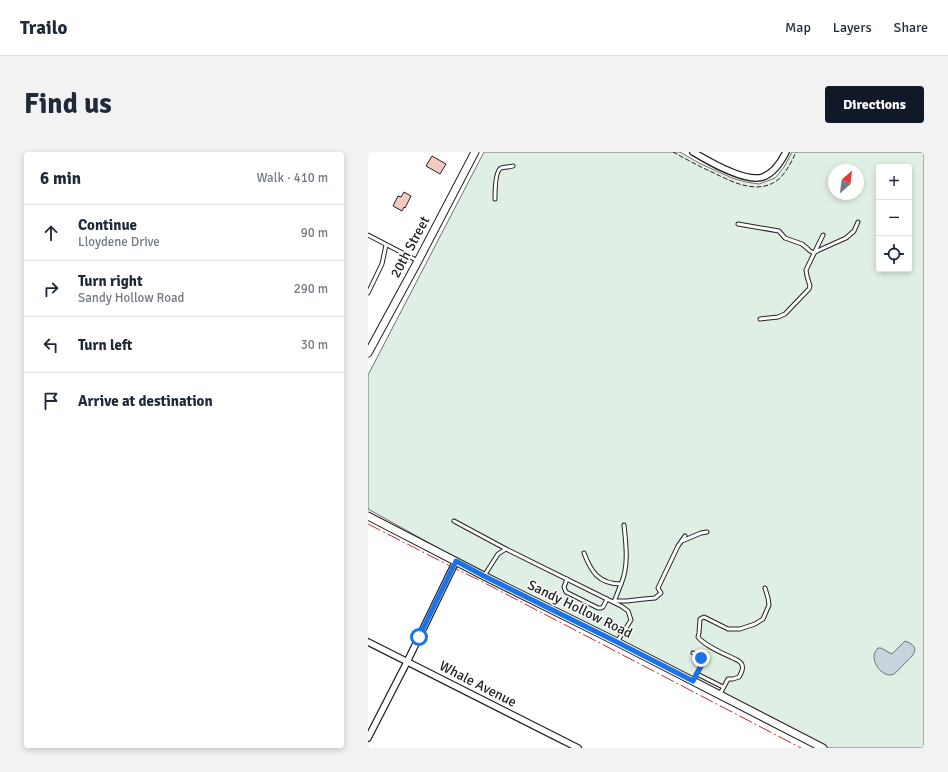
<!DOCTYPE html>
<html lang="en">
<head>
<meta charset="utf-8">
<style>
  body { margin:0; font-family:Signika,sans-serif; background:#f2f2f3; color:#1f2937 }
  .controls { position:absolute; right:12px; top:12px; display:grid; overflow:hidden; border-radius:4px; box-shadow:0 2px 6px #0003 }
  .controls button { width:36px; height:36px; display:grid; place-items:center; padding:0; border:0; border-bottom:1px solid #e0e1e3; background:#fff; color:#1f2937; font:20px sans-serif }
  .compass { position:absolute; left:460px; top:12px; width:36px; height:36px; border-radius:50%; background:#fff; box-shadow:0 2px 6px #0003; rotate:28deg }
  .stop { position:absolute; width:12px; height:12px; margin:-9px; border:3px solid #1a73e8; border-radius:50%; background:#fff }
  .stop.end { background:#1a73e8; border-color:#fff; box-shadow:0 1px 4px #0008 }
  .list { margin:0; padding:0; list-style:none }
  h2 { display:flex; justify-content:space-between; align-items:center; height:52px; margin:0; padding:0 16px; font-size:17px }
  h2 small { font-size:13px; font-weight:400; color:#747a83 }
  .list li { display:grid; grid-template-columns:26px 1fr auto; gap:12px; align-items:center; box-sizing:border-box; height:56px; padding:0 16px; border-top:1px solid #e0e1e3 }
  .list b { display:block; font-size:15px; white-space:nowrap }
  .list p { margin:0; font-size:13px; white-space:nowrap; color:#747a83 }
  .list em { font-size:13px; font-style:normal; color:#747a83 }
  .icon { flex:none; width:22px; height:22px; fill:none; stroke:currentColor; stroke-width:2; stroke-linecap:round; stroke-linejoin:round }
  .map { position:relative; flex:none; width:556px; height:596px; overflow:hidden; border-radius:4px }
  header { display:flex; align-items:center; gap:24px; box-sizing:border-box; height:56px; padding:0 20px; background:#fff; border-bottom:1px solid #e0e1e3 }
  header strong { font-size:19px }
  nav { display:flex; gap:22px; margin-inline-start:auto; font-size:14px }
  .intro { display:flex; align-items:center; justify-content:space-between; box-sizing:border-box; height:96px; padding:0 24px }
  h1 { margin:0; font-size:28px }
  .button { padding:10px 18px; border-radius:4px; background:#111827; color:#fff; font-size:14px; font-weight:700 }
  main { display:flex; gap:24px; padding:0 24px }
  aside { flex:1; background:#fff; border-radius:4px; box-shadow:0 2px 6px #0003 }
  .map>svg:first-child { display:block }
</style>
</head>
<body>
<header>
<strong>Trailo</strong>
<nav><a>Map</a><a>Layers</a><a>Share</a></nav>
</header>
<div class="intro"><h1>Find us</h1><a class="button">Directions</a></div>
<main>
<aside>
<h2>6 min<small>Walk · 410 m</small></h2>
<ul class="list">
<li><svg class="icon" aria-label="ahead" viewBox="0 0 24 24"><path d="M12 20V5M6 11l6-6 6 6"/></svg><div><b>Continue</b><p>Lloydene Drive</p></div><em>90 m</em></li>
<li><svg class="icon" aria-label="right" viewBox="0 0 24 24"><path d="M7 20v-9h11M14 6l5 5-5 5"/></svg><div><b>Turn right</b><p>Sandy Hollow Road</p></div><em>290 m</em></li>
<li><svg class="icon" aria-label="left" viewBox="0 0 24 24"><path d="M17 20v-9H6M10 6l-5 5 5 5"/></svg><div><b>Turn left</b></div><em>30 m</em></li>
<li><svg class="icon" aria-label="arrive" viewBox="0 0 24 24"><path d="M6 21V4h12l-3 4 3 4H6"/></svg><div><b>Arrive at destination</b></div></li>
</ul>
</aside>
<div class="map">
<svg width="556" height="596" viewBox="0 0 556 596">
  <rect width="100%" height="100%" fill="#fff"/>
  <path fill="#e0efe3" stroke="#6f6f6f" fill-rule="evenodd" d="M116,0H312L331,11L364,26L378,30L391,32L407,26L416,15L424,0H556V596H461L117,422L0,357V223ZM511,15H541V117H511ZM466,18H490V42H466Z"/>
  <path fill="#c7d3dd" stroke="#6f6f6f" d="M537,489C556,496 543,505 535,513C532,516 529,520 526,522C518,526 509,517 507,510C505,505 506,500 510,496H513L524,502Z"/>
  <g fill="#f3c9c0" stroke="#222">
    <polygon points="64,4 78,12 72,22 58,14"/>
    <polygon points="36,40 43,44 37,56 36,55 34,59 25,54 30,44 33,45"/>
  </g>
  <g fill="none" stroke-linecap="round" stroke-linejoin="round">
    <defs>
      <g id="service">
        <path d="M127,47C127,41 127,19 133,16C136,15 142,15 145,14"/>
        <polyline points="370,72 411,79 417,86 434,92 440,97 442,99 446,101 449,99 478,86 486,79 490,70"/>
        <polyline points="0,83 50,109"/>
        <polyline points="0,141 14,112 18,93"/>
        <polyline points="392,167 410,165 417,162 441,137 442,134 439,124 438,118 455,83"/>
        <polyline points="86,369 138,397"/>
        <polyline points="314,389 333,381 339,380"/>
        <path d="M216,401C223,420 231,432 253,432C261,414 258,392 256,373"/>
        <polyline points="116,424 130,402 138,397 253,454 260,459 263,468 249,490"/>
        <polyline points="199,427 196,435 198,440 230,456 233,456 235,455 239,447"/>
        <polyline points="246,449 259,449 276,447 287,446 293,441 290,436 310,394 317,384"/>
        <polyline points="246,450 253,432"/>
        <polyline points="325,501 333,506 334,512 325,529"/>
        <polyline points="329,522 355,535"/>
        <path d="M352,542L360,527H365L371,525C375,518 377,512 369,508C357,502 338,495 330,485L331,481L332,467L336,465L360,477H372L387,472L395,467L401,453L400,446L397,436"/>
      </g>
      <g id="minor">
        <path d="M325,0C340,9 377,31 395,25C406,21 413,10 418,0"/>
        <polyline points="0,490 210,596"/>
        <polyline points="0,586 39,510 88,409"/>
      </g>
      <g id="tertiary">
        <polyline points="0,201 50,109 107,0"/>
        <polyline points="0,364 116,424 249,490 455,596"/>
      </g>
    </defs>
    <use href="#service" stroke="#222" stroke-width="5"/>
    <use href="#minor" stroke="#222" stroke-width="8"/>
    <use href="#tertiary" stroke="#222" stroke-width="9"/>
    <use href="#service" stroke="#fff" stroke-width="3"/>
    <use href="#minor" stroke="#fff" stroke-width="5.5"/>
    <use href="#tertiary" stroke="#fff" stroke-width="7"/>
    <path stroke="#222" stroke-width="1" stroke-dasharray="5 2" stroke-linecap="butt" d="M305,0C318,7 332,15 346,21C366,31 392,44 412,26C419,19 424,9 428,0"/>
    <polyline stroke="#c62828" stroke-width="1" stroke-dasharray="14 3 2 3" stroke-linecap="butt" points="0,372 90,418 111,428 433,596"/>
  </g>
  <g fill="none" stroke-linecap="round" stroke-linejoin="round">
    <polyline stroke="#1a73e8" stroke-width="5" points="51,485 88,409 116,424 249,490 325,529 334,512 333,506"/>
  </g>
  <g text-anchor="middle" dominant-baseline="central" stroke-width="3" stroke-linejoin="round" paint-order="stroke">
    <g font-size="14" fill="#222" stroke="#fff">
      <text transform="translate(42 95) rotate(-62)">20th Street</text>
      <text transform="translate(212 457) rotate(26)">Sandy Hollow Road</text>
      <text transform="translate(110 532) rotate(27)">Whale Avenue</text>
    </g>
  </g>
</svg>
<div class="controls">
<button>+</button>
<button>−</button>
<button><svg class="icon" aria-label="locate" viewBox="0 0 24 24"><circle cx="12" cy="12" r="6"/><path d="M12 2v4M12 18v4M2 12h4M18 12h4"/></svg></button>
</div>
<svg class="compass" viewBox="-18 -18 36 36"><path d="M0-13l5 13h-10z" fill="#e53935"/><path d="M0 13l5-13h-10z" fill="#747a83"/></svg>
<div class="stop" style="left:51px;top:485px"></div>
<div class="stop end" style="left:333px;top:506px"></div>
</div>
</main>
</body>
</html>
